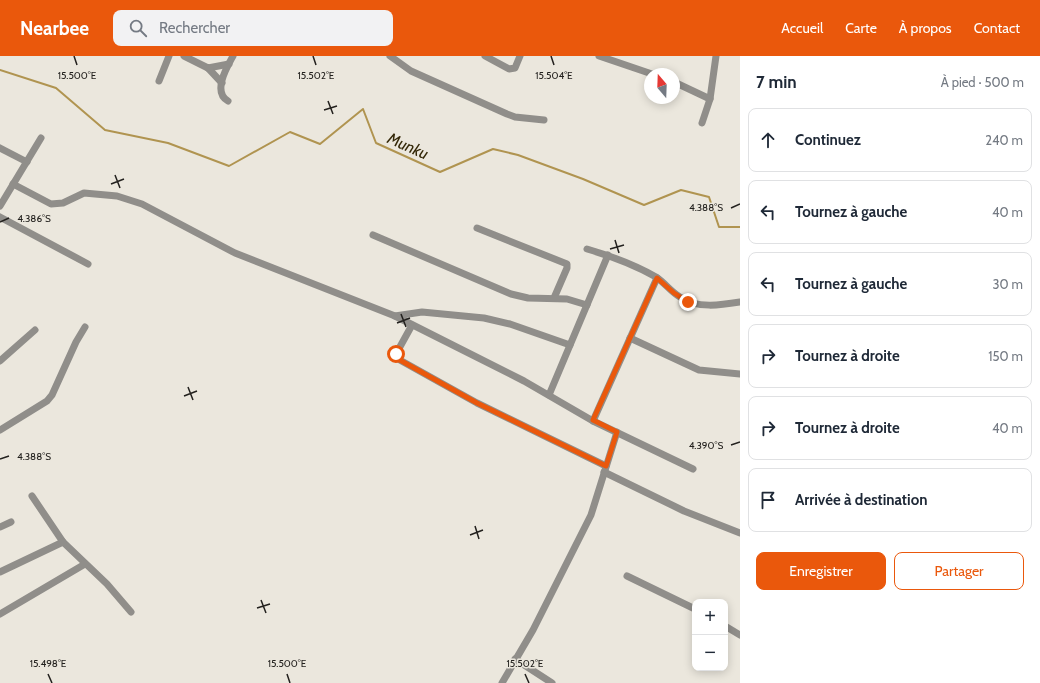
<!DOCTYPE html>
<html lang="fr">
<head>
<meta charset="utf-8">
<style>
  body { margin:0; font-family:Cabin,sans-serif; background:#f2f2f3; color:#1f2937 }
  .controls { position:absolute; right:12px; bottom:12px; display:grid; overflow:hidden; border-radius:8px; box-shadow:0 2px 10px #0003 }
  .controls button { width:36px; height:36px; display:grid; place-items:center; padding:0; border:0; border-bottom:1px solid #e0e1e3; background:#fff; color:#1f2937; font:20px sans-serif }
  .compass { position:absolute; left:644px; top:12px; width:36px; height:36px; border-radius:50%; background:#fff; box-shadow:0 2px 10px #0003; rotate:341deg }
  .stop { position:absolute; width:12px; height:12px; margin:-9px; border:3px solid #ea580c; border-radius:50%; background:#fff }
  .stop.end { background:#ea580c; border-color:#fff; box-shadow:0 1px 4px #0008 }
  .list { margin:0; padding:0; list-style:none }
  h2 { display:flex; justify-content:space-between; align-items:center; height:52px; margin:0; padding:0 16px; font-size:17px }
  h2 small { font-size:13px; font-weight:400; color:#747a83 }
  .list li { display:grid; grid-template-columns:26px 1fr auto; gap:12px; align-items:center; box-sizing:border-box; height:64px; margin:0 8px 8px; padding:0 8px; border:1px solid #e0e1e3; border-radius:8px }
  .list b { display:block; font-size:15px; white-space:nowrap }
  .list em { font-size:13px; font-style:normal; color:#747a83 }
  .actions { display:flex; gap:8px; padding:12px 16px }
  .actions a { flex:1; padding:9px 0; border:1px solid #ea580c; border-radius:8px; text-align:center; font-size:14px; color:#ea580c }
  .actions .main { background:#ea580c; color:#fff }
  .icon { flex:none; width:22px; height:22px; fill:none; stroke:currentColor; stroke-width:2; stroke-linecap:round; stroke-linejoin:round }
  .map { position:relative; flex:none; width:740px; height:627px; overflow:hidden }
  header { display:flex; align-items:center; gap:24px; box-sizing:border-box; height:56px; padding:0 20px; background:#ea580c; color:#fff }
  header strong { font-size:19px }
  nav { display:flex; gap:22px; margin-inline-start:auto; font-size:14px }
  .search { width:280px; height:36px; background:#f2f2f3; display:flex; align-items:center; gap:10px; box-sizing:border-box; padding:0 14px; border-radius:8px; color:#747a83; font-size:15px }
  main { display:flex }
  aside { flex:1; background:#fff }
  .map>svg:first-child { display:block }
</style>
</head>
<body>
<header>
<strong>Nearbee</strong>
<div class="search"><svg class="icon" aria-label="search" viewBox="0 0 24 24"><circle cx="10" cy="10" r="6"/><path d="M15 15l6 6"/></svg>Rechercher</div>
<nav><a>Accueil</a><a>Carte</a><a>À propos</a><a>Contact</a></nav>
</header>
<main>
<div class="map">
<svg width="740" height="627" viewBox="0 0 740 627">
  <rect width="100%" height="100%" fill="#ebe7dd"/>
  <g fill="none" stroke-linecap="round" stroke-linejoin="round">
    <polyline stroke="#b09450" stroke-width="2" points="0,14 56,32 105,74 168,87 229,110 290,76 320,88 363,53 376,87 440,116 493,93 518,99 583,123 644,149 681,134 709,141 719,171 740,171"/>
    <g stroke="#908e8a" stroke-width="7">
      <polyline points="184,0 208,12 229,8"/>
      <polyline points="390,0 411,15 507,58 515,61 544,64"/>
      <polyline points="485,0 509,13 515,12 520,0"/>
      <polyline points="599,0 652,18"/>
      <polyline points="208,12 222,27"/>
      <polyline points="159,25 169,0"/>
      <polyline points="674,26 710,43"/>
      <path d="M228,45C212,36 227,11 233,0"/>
      <polyline points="702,67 710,43 716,0"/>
      <polyline points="0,92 27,106"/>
      <polyline points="13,128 51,148 63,147 84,137 117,140 142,148 235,197 395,260 524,325 593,365 693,413"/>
      <polyline points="0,150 41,82"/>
      <polyline points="0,161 88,208"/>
      <polyline points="477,172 567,208 567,212 554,242"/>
      <polyline points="373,179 511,238 528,242 567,243 587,249"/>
      <path d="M587,193C611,200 635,209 656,221C665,227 671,236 680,241C696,253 722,249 740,246"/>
      <polyline points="395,260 422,256 484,262 510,268 570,289"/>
      <polyline points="412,269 396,298 398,303 477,347 606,410"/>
      <polyline points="630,282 699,314 740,318"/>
      <polyline points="0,305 35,274"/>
      <polyline points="549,339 608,199"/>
      <polyline points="593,365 657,222"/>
      <polyline points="0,374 47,345 52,339 76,286 85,271"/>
      <polyline points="604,416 684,455 740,477"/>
      <polyline points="32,440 63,486 107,528 131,556"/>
      <polyline points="0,471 11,466"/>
      <polyline points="0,516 63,486"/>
      <polyline points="627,520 695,553"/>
      <polyline points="0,558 85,508"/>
      <polyline points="725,570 740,579"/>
      <polyline points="515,603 552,627"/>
      <polyline points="502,627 533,574 591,459 617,376"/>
    </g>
  </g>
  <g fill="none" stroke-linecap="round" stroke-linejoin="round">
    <polyline stroke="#ea580c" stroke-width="5" points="396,298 398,303 477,347 606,410 617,376 593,364 657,222 674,237 688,246"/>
  </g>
  <path fill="none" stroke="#23211e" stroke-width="1.5" d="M74,0L77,9M313,0L316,9M551,0L554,9M328,45L333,58M324,54L337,50M115,119L120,132M111,128L124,123M731,152L740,148M0,166L9,162M615,184L619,197M610,193L624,189M401,258L406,271M397,267L410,262M188,331L193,344M184,340L197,335M731,389L740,386M0,403L9,400M475,470L479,483M470,479L483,474M261,544L266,557M257,552L270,548M48,618L52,627M287,618L290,627M525,618L529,627"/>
  <g text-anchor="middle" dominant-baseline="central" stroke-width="3" stroke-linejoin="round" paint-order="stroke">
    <g font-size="16" font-style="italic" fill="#342808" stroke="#ebe7dd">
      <text transform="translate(408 90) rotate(24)">Munku</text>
    </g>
  </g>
  <g font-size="10" text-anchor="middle" fill="#23211e" stroke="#ebe7dd" stroke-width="3" stroke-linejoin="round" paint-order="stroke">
    <text x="77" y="23">15.500°E</text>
    <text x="316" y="23">15.502°E</text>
    <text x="554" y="23">15.504°E</text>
    <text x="706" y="155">4.388°S</text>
    <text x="34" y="166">4.386°S</text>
    <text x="706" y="393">4.390°S</text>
    <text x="34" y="404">4.388°S</text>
    <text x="48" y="611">15.498°E</text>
    <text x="287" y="611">15.500°E</text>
    <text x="525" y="611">15.502°E</text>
  </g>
</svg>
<div class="controls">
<button>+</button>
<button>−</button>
</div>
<svg class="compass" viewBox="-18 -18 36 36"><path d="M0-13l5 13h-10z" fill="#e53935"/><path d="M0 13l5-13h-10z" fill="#747a83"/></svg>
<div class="stop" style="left:396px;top:298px"></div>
<div class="stop end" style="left:688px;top:246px"></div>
</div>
<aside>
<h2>7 min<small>À pied · 500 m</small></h2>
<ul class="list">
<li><svg class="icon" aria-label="ahead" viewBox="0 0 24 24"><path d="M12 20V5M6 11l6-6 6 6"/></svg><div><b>Continuez</b></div><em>240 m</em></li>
<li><svg class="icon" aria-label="left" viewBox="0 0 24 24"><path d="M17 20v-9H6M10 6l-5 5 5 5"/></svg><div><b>Tournez à gauche</b></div><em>40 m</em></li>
<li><svg class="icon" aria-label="left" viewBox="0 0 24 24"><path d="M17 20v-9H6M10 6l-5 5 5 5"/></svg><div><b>Tournez à gauche</b></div><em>30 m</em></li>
<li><svg class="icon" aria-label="right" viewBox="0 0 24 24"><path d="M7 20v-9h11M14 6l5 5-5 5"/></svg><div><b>Tournez à droite</b></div><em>150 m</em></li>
<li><svg class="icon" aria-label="right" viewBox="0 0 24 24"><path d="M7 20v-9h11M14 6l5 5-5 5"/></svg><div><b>Tournez à droite</b></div><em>40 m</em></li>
<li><svg class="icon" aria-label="arrive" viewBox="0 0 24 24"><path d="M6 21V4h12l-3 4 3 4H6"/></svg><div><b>Arrivée à destination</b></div></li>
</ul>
<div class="actions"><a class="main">Enregistrer</a><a>Partager</a></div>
</aside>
</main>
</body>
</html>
